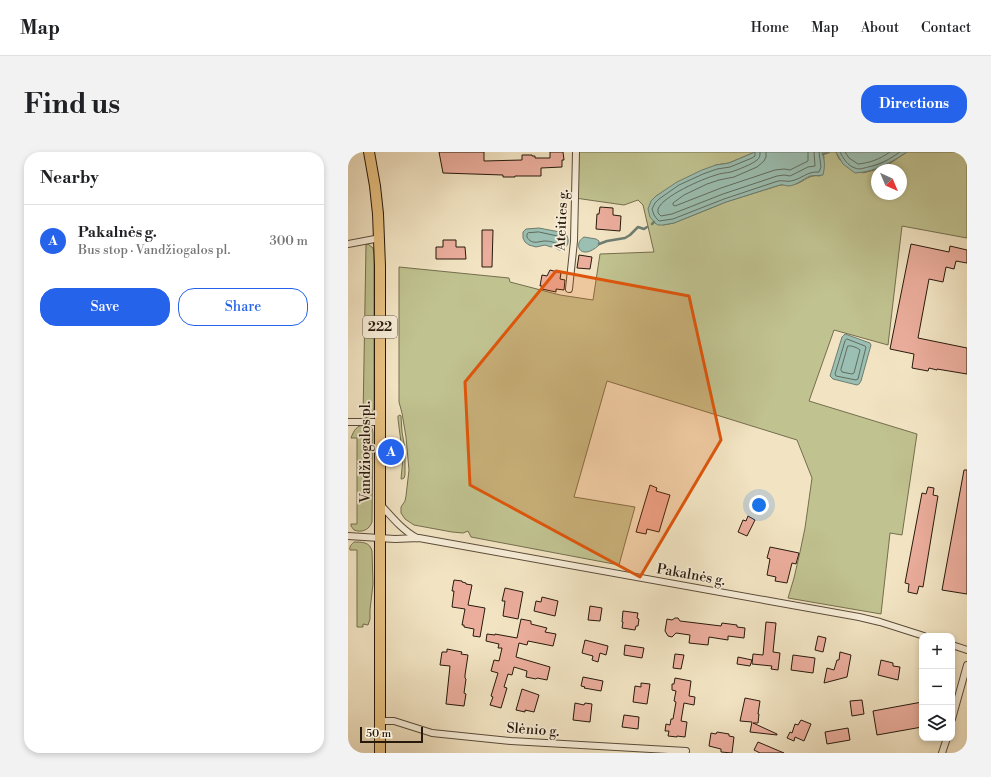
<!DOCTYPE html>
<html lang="en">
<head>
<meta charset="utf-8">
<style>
  body { margin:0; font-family:"Libre Bodoni",serif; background:#f2f2f2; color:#202124 }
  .controls { position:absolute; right:12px; bottom:12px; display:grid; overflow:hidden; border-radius:8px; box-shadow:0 2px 6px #0003 }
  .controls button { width:36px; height:36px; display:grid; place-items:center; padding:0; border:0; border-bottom:1px solid #e0e0e0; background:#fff; color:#202124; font:20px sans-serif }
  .compass { position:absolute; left:523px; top:12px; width:36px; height:36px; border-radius:50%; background:#fff; box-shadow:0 2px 6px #0003; rotate:136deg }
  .scale { position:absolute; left:12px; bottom:10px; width:63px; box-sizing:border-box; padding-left:4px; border:2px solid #271a0c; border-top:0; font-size:11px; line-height:14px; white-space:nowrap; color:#271a0c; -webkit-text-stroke:3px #f7edd8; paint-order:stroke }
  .you { position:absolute; left:411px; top:353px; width:14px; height:14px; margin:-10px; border:3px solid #fff; border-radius:50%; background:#1a73e8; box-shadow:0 0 0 6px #1a73e833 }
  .badge { display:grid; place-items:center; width:26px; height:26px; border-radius:50%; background:#2563eb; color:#fff; font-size:13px; font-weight:700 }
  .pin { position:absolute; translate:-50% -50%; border:2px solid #fff; box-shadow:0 1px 4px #0006 }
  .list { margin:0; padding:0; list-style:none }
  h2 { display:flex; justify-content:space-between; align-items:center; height:52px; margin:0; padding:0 16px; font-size:17px }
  h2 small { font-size:13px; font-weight:400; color:#757577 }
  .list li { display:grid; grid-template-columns:26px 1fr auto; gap:12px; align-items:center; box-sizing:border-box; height:72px; padding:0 16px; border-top:1px solid #e0e0e0 }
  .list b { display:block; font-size:15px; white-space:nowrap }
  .list p { margin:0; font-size:13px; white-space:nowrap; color:#757577 }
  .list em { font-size:13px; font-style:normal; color:#757577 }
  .actions { display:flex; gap:8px; padding:12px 16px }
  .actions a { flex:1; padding:9px 0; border:1px solid #2563eb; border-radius:16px; text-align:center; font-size:14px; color:#2563eb }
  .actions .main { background:#2563eb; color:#fff }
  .icon { flex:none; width:22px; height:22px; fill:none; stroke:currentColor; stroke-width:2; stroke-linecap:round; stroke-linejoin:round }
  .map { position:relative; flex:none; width:619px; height:601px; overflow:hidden; border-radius:16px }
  header { display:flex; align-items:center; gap:24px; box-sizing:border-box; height:56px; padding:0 20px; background:#fff; border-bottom:1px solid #e0e0e0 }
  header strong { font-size:19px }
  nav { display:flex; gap:22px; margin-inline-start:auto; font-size:14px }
  .intro { display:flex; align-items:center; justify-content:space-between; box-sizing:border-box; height:96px; padding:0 24px }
  h1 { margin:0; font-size:28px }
  .button { padding:10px 18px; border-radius:16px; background:#2563eb; color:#fff; font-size:14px; font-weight:700 }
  main { display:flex; gap:24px; padding:0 24px }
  aside { flex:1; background:#fff; border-radius:16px; box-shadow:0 2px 6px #0003 }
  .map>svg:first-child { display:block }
</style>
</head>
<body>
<header>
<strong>Map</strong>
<nav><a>Home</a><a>Map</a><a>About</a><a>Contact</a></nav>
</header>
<div class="intro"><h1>Find us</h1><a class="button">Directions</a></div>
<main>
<aside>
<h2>Nearby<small></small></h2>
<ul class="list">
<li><span class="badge">A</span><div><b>Pakalnės g.</b><p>Bus stop · Vandžiogalos pl.</p></div><em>300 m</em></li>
</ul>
<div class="actions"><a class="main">Save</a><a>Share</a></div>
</aside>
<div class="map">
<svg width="619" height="601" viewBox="0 0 619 601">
  <rect width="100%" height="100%" fill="#f2e4c3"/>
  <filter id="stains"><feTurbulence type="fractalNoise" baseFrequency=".005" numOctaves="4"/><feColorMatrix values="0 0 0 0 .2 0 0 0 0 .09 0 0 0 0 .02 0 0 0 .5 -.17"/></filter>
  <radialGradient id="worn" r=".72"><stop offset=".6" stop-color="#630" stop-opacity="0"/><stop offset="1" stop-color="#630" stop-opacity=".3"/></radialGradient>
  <g fill="#c0c290" stroke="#746e4e" fill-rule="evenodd">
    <path d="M228,0H407L381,11L368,13L308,44L315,73L326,71L378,50L432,33C437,32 442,34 448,32C457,29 461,22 472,24L476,5L474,0H488L491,7L515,21L530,17L538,14L559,0H619V86L554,74L540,193L486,178L461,249L569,282L554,383L542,381L533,462L440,446L446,426L452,400L457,376L464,326L449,288L259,229L226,345L287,355L271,413L123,385L120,379L115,381L104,380L66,373L57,367L53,361V355L57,349L58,344L61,318L58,285L54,261L51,250V115L161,126L162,130L212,143L245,148L252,102L306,100L295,53L290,48L276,53L227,46ZM529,18H553V42H529Z"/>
    <path d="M20,92L25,96L26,102V255C25,262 22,266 15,266L18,93Z"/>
    <polygon points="52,263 53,264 54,280 57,297 57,323 56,326 54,327 53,327 55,306 50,267 50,264"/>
    <path d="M18,272C23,274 25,276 25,282L24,370C21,378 14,381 6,378L3,374V372H9V286H3C6,278 8,274 18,272Z"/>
    <path d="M6,390C14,390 22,390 24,399L25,432L22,458V467L20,473L15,472V475H9V398H2C1,394 4,392 6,390Z"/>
  </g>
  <g fill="#9bbfb2" stroke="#6d7d70">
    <path d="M407,0H474C477,8 477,15 475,23C471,24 467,23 462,24C455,27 449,33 441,34C438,34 435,32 432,33L378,50L326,71L315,73H310L307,71L302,65L300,57L303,49L308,44L329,30L354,18L368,13L381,11Z"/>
    <path d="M488,0H559C540,12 530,19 507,21L495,12Z"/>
    <path d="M191,76L217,81C223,88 220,97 211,98L205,94L203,95L197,93L188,95L181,93L177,90L175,86V80L178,77Z"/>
    <path d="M236,85L248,87L251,89V93C233,110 224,92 236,85Z"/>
    <polygon points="497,182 522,191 523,193 513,229 511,232 509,233 485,227 482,224 494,185"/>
  </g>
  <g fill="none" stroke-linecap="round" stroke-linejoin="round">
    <g stroke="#616c5f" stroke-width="1">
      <path d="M407,0V4L404,6L382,15L369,17L355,22L331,33L311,47L307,51L304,57L306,63L309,67L311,69L325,67L376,47L430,29C435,28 439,30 443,29C454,27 459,19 471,20L473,15L471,0"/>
      <path d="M412,0C412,3 412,6 409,8C405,12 389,18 383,20C378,21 373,21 368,23C354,27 315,44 310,57V61L313,64L324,62L375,42L429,24L436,23L442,24L460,15L467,14L466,0"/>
      <polyline points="418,0 418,5 416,9 409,15 386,25 371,28 359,32 336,43 325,51 325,53 327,54 373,36 427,18 436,17 442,18 460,9 460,0"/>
      <path d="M492,0C495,6 500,14 507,16C511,18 516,16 520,15C534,12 540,8 552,0"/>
      <path d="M497,0L501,6L510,12C522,11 532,7 542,0"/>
      <path d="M191,80L214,85L216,86V89L214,93L212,94C208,90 202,89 196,89C194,89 192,90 190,90C185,91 181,89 179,85V82L180,81Z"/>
      <polygon points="499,187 517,194 518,195 510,227 508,228 488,224 487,222 497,189"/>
      <path d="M500,194C503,193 510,196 512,198L506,221L504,222L494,220L493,218Z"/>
    </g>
    <g stroke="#6d7d70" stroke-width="2.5">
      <polyline points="475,2 481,0"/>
      <polyline points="304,72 306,70"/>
      <polyline points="251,92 259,89 277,86 282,83 290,75 296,77 299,75"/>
    </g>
  </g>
  <g fill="#ebad9c" stroke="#271a0c">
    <polygon points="91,0 136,0 136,9 174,8 174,3 184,3 184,4 187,4 187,6 202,6 202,0 215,0 216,8 214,8 214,15 193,16 193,24 167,24 167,25 155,25 155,23 95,21"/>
    <polygon points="252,55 265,56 265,63 273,64 272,79 248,77 249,62 251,62"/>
    <polygon points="134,78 145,78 144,115 134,115"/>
    <polygon points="95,88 108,88 108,95 117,95 118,107 88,107 88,95 95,95"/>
    <polygon points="563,92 601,100 602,94 619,98 619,111 608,109 606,117 598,115 595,130 581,127 570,186 619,196 619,222 589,217 589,218 581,216 580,219 564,216 566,202 542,197"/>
    <polygon points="231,103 244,105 242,117 229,116"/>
    <polygon points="202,118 213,121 212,127 217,128 216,138 208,137 208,140 194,137 194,134 192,134 194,123 199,124"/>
    <polygon points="616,318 619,318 619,442 594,438"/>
    <polygon points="302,333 309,336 308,339 322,343 311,380 299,377 298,382 288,380"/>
    <polygon points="580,335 586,336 585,343 590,344 575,435 571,434 569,442 560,440 561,432 557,431 574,341 578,342"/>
    <polygon points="400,364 407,368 399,384 390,380 395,368 398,369"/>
    <polygon points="422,395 451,401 448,412 444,411 439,431 427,429 428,425 419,423 422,407 419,406"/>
    <polygon points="106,428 114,429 114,430 118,431 118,432 124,433 120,453 137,456 132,485 125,484 126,477 116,475 116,473 114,473 117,457 104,455 106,439 104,439"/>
    <polygon points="157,436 175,440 170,467 155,464 157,449 154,449"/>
    <polygon points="194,445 210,449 207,464 186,459 188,449 193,450"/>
    <polygon points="242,454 254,456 252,469 240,468"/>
    <polygon points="275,459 290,461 289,466 291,467 290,474 288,474 287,478 274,476 275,470 274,470"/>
    <polygon points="327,466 330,466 332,469 373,474 374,471 389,473 389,475 397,476 396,486 380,484 380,488 361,485 360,493 341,491 342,483 328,481 324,485 320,484 317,479 319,467 324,468"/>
    <polygon points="173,467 183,469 183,472 199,476 197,480 208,482 205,494 180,489 179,493 171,491 168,505 202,515 199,528 189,526 188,527 178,525 179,519 166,515 164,523 160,522 156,535 159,536 153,556 142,553 145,545 143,544 150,521 143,519 146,508 151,509 154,496 150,496 151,492 138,489 139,482 147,483 147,482 169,486"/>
    <polygon points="418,470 428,471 425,500 432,501 430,518 423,517 424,514 404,512 405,502 415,503"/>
    <polygon points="470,484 478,486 475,500 467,498"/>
    <polygon points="237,488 260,494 258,503 252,501 250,510 244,508 245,504 234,501"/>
    <polygon points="277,493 296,496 294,506 276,503"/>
    <polygon points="99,497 114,500 113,502 120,503 117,523 117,526 118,527 116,541 118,542 116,554 98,552 102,514 92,513 94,500 99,500"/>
    <polygon points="492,500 503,503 499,525 476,531 479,516 486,518 489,508 491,508"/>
    <polygon points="327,502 336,503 333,517 325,516"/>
    <polygon points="445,503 467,506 465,521 443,518"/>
    <polygon points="390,505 404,508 402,514 389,512"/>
    <polygon points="533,508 545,511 545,514 552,515 550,528 530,523"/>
    <polygon points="235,525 255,529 253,539 236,536 237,535 233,534"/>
    <polygon points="327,526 343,529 341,544 347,545 346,553 336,551 333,569 339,570 337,585 329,584 329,585 320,584 321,579 317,579 318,572 322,573 323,567 325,567 328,550 326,549 328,539 324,538 324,532 326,532"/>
    <polygon points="293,531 302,532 299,552 285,550 287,534 293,535"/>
    <polygon points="174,537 191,543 186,560 177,558 177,560 168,558"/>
    <polygon points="397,546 412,549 410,562 411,562 410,571 405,571 429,582 429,583 402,580 404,570 392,569"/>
    <polygon points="514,548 516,562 504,564 502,549"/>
    <polygon points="574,550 574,575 529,583 525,559"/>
    <polygon points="227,551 236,553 237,551 244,552 242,570 225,568"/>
    <polygon points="276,563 291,565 290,577 274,575"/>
    <polygon points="453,568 463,572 456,589 447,585 446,589 439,586 442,580 444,581 447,572 450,573"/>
    <polygon points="500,576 502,588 479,592 477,580"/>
    <polygon points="369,580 381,582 381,584 386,585 384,601 373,600 373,597 361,594 363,581 368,582"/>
    <polygon points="410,590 436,601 412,601 406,598"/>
  </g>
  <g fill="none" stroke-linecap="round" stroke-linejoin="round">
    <defs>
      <g id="street">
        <polyline points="0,92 32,86"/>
        <polyline points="221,137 226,89 228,0"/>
        <polyline points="0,270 32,270"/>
        <path d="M32,352C43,364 54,378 69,386"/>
        <polyline points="0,384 47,387 71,386 511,465 532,470 576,484"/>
        <polyline points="604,493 619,498"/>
        <polyline points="604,567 619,513"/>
        <polyline points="32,569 46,569 84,581 163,589 338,599"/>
        <polyline points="594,601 599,586"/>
      </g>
      <polyline id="primary" points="21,0 27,34 30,62 32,114 32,601"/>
    </defs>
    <use href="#street" stroke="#5a4c3a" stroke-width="8"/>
    <use href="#primary" stroke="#271a0c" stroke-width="12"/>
    <use href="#street" stroke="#f7edd8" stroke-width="6"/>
    <use href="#primary" stroke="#e9c282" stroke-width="10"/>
  </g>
  <path fill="#de560c" fill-opacity="0.2" stroke="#de560c" stroke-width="3" stroke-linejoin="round" d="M208,119L341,144L373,288L292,425L122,333L117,230Z"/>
  <g text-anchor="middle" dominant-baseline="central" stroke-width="3.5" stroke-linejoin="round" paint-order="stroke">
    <rect fill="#f7edd8" stroke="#655949" stroke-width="1" x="15" y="164" width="34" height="22" rx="3"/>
    <g font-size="13" font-weight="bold" fill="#271a0c">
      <text x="32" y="175">222</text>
    </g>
    <g font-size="14" fill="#271a0c" stroke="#f7edd8">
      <text transform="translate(214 68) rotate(-87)">Ateities g.</text>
      <text transform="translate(18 300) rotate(-90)">Vandžiogalos pl.</text>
      <text transform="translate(343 423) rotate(10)">Pakalnės g.</text>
      <text transform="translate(185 578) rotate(4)">Slėnio g.</text>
    </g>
  </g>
  <rect width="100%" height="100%" filter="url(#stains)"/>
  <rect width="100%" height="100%" fill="url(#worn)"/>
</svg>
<div class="controls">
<button>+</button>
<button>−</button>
<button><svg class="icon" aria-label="layers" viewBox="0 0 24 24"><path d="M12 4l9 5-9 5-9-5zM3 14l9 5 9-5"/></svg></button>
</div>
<svg class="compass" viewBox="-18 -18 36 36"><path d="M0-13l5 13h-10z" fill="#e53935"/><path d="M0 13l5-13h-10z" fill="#757577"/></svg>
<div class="scale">50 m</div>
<div class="you"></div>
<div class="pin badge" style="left:43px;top:300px">A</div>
</div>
</main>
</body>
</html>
